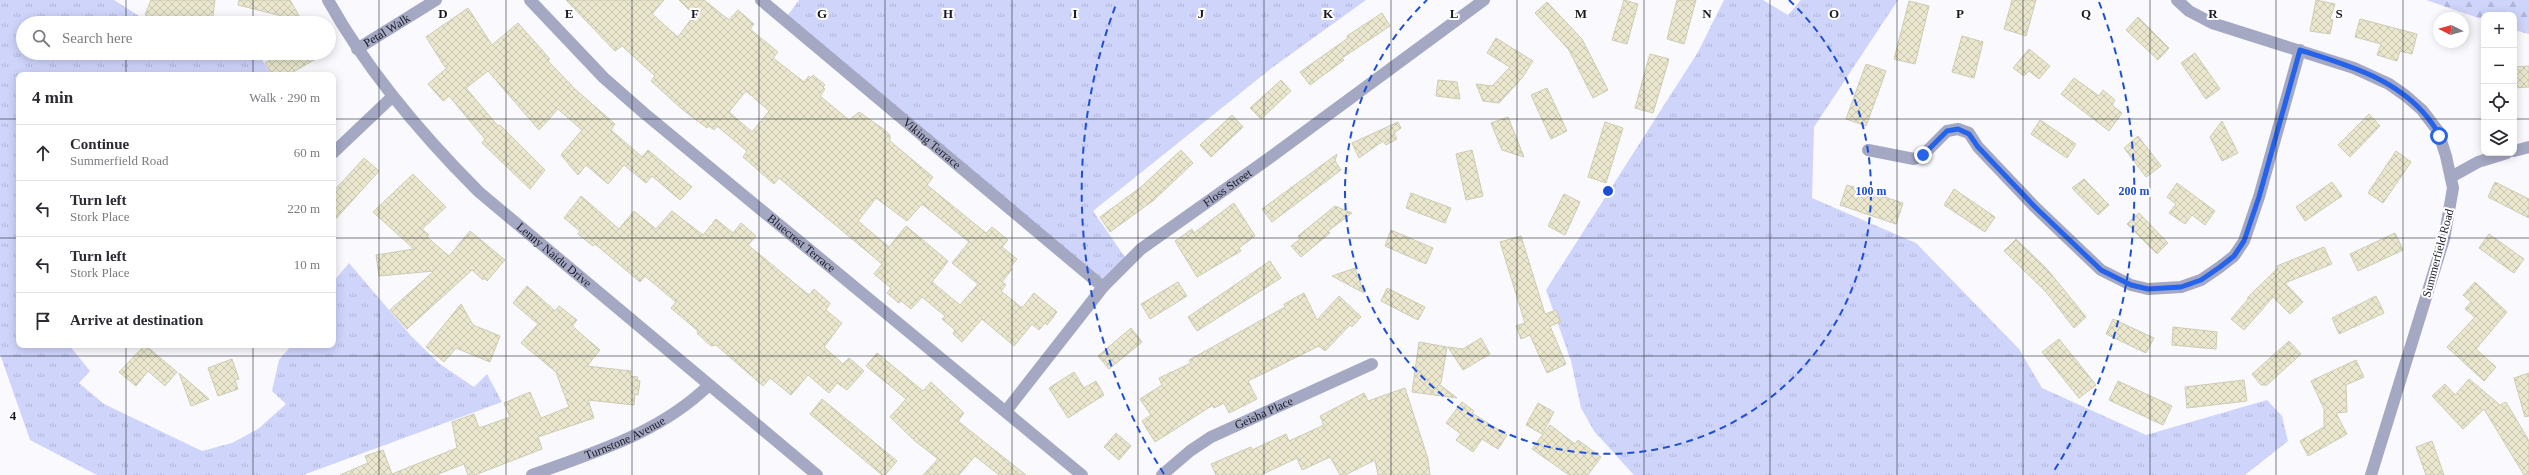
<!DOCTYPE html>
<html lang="en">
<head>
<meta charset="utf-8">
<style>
  body { margin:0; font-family:Georgia,serif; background:#f2f2f3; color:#2b2b33 }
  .controls { position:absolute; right:12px; top:12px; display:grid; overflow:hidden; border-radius:8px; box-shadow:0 2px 10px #0003 }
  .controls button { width:36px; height:36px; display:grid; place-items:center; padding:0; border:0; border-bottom:1px solid #e1e1e2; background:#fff; color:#2b2b33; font:20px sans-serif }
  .compass { position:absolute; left:2433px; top:12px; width:36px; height:36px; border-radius:50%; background:#fff; box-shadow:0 2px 10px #0003; rotate:276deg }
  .stop { position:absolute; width:12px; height:12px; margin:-9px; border:3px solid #2563eb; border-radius:50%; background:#fff }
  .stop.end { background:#2563eb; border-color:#fff; box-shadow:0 1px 4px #0008 }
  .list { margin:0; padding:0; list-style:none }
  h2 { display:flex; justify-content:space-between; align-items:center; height:52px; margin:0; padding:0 16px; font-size:17px }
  h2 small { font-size:13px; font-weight:400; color:#7c7c81 }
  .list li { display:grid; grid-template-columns:26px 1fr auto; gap:12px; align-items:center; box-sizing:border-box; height:56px; padding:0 16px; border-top:1px solid #e1e1e2 }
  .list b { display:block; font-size:15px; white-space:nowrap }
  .list p { margin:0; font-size:13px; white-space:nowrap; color:#7c7c81 }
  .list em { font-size:13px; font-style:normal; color:#7c7c81 }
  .icon { flex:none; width:22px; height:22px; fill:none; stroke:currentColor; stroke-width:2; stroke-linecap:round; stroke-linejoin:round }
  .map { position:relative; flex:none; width:2529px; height:475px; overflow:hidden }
  .search { position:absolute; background:#fff; box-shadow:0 2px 10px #0003; left:16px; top:16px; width:320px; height:44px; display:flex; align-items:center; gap:10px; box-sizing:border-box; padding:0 14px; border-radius:22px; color:#7c7c81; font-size:15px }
  .panel { position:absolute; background:#fff; box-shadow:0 2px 10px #0003; left:16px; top:72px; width:320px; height:276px; border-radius:8px }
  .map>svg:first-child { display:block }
</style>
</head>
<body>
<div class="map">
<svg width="2529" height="475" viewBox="0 0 2529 475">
  <defs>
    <pattern id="grass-tufts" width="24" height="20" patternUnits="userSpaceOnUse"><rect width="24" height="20" fill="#cfd4fb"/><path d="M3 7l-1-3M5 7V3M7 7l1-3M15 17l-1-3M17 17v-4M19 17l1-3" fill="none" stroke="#b1b5d7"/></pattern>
    <pattern id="forest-firs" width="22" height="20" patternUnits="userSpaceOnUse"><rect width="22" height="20" fill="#cfd4fb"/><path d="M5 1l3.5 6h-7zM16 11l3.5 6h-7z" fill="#b1b5d7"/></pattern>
    <pattern id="building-cross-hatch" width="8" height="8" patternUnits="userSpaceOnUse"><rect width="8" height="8" fill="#eae7ce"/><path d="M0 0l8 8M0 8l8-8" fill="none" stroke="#c8c6b1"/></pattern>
  </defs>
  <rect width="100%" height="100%" fill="#f9f9fe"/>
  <g fill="url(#grass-tufts)">
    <polygon points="0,0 114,0 142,18 160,23 23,23 23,53 258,53 271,75 19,75 19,345 69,345 90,371 79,383 104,404 202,451 232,443 258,429 286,404 272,391 279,360 292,345 333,345 333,282 349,263 412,337 440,364 474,387 487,374 502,402 303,475 97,475 30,440 0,354"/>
    <polygon points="799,0 1366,0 1273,67 1093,211 1127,260 1103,286 785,19"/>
    <polygon points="1724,0 1763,0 1788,15 1801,0 1898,0 1814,127 1812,198 1916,243 2019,349 2042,388 2146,435 2267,400 2282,416 2288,441 2245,475 1634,475 1632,473 1594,431 1581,408 1571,361 1546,290 1698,52"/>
  </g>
  <polygon fill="url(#forest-firs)" points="2426,0 2529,0 2529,34 2514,30 2514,15 2484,15 2484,20"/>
  <g fill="url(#building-cross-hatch)" stroke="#ceccb3" fill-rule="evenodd">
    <polygon points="151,0 215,0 212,23 171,23 145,15"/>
    <polygon points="239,0 290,0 302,21 238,5"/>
    <path d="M566,0H664L652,14L678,37L694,15L679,0H704L729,20L738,10L754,24L750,29L778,52L773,58L804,82L809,76L811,78L813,75L825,85L823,87L825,89L820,96L849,120L859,112L882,128L890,135V141L933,177L927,185L986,233L992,227L1008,240L1002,247L1017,259L1010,267L1012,269L1002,282L1006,285L1001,291L1022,308L1034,293L1057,312L1047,325L1045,323L1039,330L1032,324L1014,346L982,319L962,342L953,334L955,330L942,319L945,316L922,297L911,309L901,301L899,303L887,293L891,288L874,274L882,264L779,178L774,184L743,157L747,151L717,126L714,130L709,126L707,128L683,110L651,81L655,76L622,46L615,51ZM746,91L769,111L752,132L729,112ZM876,198L907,221L922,204L969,242L952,263L978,284L960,305L932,282L948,261L906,226L889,247L858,221Z"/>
    <polygon points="1624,0 1638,4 1627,44 1612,40"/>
    <polygon points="1677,0 1696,0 1684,44 1667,39"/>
    <polygon points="2012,0 2036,0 2026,36 2004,29"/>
    <polygon points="2316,0 2335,4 2330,19 2333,20 2330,34 2310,31"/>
    <polygon points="1909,1 1929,6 1915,64 1894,59"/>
    <polygon points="1547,2 1582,39 1608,90 1593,98 1569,50 1535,13"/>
    <polygon points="468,8 492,45 518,23 550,59 548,61 575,89 615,124 611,130 642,157 648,150 692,187 680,200 652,176 646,183 624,165 608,184 586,165 578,175 561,155 582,130 558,109 539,130 488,71 466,88 498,126 500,125 545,170 530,189 482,143 485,139 449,96 443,101 428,84 448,67 445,67 426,37"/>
    <polygon points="1382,13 1390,26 1342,58 1344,60 1310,85 1300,72 1348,38 1347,36"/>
    <polygon points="2138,17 2169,48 2158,60 2126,30"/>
    <polygon points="2360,19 2417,34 2412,54 2400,51 2397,61 2377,55 2381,44 2355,37"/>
    <polygon points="1962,36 1983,42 1974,78 1952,72"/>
    <polygon points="1496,38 1533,61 1522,78 1499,103 1483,101 1476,84 1492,86 1510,67 1487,53"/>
    <polygon points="2029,49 2050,66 2039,79 2029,71 2024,76 2013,68"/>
    <polygon points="283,53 326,53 288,75 272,75 265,63"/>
    <polygon points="2195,53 2220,89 2206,99 2181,63"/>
    <polygon points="1650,54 1669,59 1653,113 1635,108"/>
    <polygon points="1866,64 1886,71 1866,126 1846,119"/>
    <polygon points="2529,66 2529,87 2514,88 2514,67"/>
    <polygon points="2074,78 2099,96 2103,90 2115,100 2112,105 2122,113 2109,131 2061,94"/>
    <polygon points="1281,80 1291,91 1261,119 1250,108"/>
    <polygon points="1438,80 1457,82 1460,99 1436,96"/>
    <polygon points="1547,88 1567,131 1551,139 1531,95"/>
    <polygon points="2369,114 2380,126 2350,157 2338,145"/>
    <polygon points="1232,115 1243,127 1211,157 1200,145"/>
    <polygon points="1508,117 1524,157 1502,150 1491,123"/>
    <polygon points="2040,120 2076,144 2067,158 2031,134"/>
    <polygon points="2222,121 2238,153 2222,161 2210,137"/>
    <polygon points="1398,122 1401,128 1394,133 1397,139 1386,145 1383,141 1359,158 1352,143"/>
    <polygon points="1605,122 1623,128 1606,183 1588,177"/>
    <polygon points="2138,136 2161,166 2146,177 2124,148"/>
    <polygon points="1181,150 1193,163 1154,200 1110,232 1100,217 1141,187"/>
    <polygon points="1472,150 1483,196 1466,200 1456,154"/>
    <polygon points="2396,151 2411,162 2383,203 2368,193"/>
    <polygon points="1337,154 1335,161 1341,170 1272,222 1262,209"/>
    <polygon points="364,158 379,171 333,222 333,192"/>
    <polygon points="413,174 446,207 422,229 429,235 427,237 449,256 470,231 505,260 487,281 484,278 483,280 472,270 407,329 390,310 434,271 379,276 376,255 414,249 373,212"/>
    <polygon points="2084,179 2109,205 2098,215 2072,188"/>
    <polygon points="2332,182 2342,196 2305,221 2296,207"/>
    <polygon points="2495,182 2529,199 2529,218 2488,197"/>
    <polygon points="2177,183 2215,211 2205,225 2192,215 2185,224 2169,213 2176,204 2167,197"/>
    <polygon points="1847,185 1903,203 1896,224 1840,205"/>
    <polygon points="1954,189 1995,217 1985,232 1944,205"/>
    <polygon points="1411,193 1451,208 1445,223 1406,208"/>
    <polygon points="1564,194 1580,202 1565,235 1548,226"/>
    <polygon points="581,196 619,229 634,211 656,229 672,211 703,235 716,219 733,233 741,223 756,236 748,245 809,295 814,289 830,303 826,310 842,323 824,347 843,364 849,358 864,371 847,390 837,383 829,393 808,375 791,395 770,378 763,386 716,345 711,346 697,333 698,331 671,308 676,302 645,276 640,282 595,244 593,246 578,234 580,231 564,218"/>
    <polygon points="1234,203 1255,236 1239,248 1241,251 1197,277 1175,241 1192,229 1194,233"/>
    <polygon points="1335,206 1352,213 1328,231 1330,233 1301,257 1291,246 1300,239 1298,236"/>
    <polygon points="2139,213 2168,243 2157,254 2127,224"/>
    <polygon points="1391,230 1433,248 1426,264 1385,246"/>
    <polygon points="2395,233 2403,250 2358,271 2350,254"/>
    <polygon points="2489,234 2524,259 2514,273 2479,248"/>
    <polygon points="1521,236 1545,314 1556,310 1561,322 1550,326 1566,364 1547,373 1530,335 1521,339 1516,326 1525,323 1500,242"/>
    <polygon points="2016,239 2047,269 2086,317 2074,328 2047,293 2004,251"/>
    <polygon points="2324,247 2332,264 2285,283 2303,302 2290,314 2273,297 2244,330 2231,319 2249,298 2247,298 2278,268 2277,266"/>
    <polygon points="1270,261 1281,278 1197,331 1188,317"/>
    <polygon points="1355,268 1364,293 1332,276"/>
    <polygon points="1178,282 1187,296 1150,319 1141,304"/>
    <polygon points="2475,282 2507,312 2476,349 2496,367 2484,381 2447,347 2475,317 2465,309 2471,302 2463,295"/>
    <polygon points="527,286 555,311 559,306 577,320 572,326 600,350 587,366 631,371 630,376 638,377 637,380 640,381 638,395 635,394 634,405 588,400 594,418 538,437 542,449 475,475 468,475 464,464 436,475 340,475 368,463 365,456 383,450 392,474 457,448 452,422 474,414 479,428 510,417 504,403 530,392 541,418 569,407 556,372 521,343 538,324 513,303"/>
    <polygon points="1387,288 1425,307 1418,320 1381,301"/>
    <polygon points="1304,293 1317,320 1339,296 1361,317 1352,327 1350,325 1325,351 1319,346 1248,381 1257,399 1229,413 1224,403 1214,408 1213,405 1155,442 1142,421 1151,415 1140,399 1162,385 1159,378 1191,363 1189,360 1285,307 1284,304"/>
    <polygon points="2376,296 2384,313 2339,334 2332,318"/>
    <polygon points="461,304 473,325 500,336 490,362 456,348 444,362 426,347"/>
    <polygon points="2113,319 2154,338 2146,353 2106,334"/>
    <polygon points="2173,327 2217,332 2216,349 2172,345"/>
    <polygon points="1131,328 1142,342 1109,369 1098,356"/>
    <polygon points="1481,338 1490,354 1463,370 1448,347 1463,349"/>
    <polygon points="2059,339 2096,385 2079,398 2042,352"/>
    <polygon points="2289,341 2301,354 2267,385 2261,385 2252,374"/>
    <polygon points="1419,342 1447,347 1441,383 1439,384 1457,398 1412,392"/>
    <polygon points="145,345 177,372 165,386 148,371 136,386 119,372"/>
    <polygon points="877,353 923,391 931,382 964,413 958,421 1026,475 999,475 975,456 959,475 923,475 938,459 915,441 890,417 906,399 866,366"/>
    <polygon points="232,359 239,379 235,380 238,389 218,396 208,368"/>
    <polygon points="2356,360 2364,377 2346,385 2347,412 2336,413 2347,434 2308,456 2300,441 2324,427 2324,409 2311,381"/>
    <polygon points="1074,372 1084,388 1096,381 1104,395 1068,418 1049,388"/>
    <polygon points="179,373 209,399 191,406"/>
    <polygon points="2529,373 2529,416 2525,417 2514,378"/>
    <polygon points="2469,379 2500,405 2506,402 2529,441 2529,475 2524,475 2484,409 2463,429 2432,396 2445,384 2455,395"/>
    <polygon points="2244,380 2247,401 2187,408 2185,387"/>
    <polygon points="2118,381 2172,406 2163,425 2109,400"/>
    <polygon points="1405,388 1428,459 1430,475 1378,475 1375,460 1345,475 1340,475 1330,457 1302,470 1297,458 1261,475 1216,475 1211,464 1251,447 1252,450 1286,434 1289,441 1324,425 1320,416 1364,393 1368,401"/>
    <polygon points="822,399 897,461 885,475 882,475 810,414"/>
    <polygon points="1462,402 1474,411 1472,413 1507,435 1498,449 1482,439 1473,452 1456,440 1461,434 1446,423"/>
    <polygon points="1538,403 1554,412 1542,434 1526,425"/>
    <polygon points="1550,425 1575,444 1578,440 1601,457 1588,475 1569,475 1532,449"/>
    <polygon points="1116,433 1131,446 1119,460 1104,447"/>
    <polygon points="2432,441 2444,475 2426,475 2416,447"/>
  </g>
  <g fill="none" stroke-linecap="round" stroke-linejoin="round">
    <g stroke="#a5a8c3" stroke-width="12">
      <path id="s1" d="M530,0L604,78L644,113L1082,475"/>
      <path id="s2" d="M761,0L1103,287"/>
      <polyline points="2177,0 2189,11 2212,23 2354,68 2389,84 2406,96 2422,110 2438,131 2446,156 2453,188 2444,239 2371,475"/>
      <path id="s3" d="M357,49L436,0"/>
      <polyline points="1868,150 1914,159 1923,155 1947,131 1958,129 1969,133 1978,147 2035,207 2101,270 2131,285 2148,289 2181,287 2201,280 2220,267 2234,256 2244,241 2259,197 2300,50"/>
      <polyline points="2514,151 2529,147"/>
      <polyline points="333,153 392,97"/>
      <polyline points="2451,177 2478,162 2507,153"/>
      <path id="s4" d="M1006,411L1103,287L1141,249L1268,159L1484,0"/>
      <path id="s5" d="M532,475C595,452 660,433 709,385"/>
      <path id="s6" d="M1162,475L1190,451L1211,437L1372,364"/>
    </g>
    <path stroke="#a5a8c3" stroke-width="12" id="s7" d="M328,0C368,72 421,134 479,192L817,475"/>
  </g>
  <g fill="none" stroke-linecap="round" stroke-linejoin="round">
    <path stroke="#2563eb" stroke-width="5" d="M1923,155L1947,131L1958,129L1969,134L1978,147L2035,207L2101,270L2131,285L2148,289L2181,287L2201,280L2220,267L2234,256L2244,241L2259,197L2300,50C2347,65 2396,78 2428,118C2432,124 2437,129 2439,136"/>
  </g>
  <path fill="none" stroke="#181922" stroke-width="1" stroke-opacity="0.55" d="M126,0V23M253,0V23M379,0V475M506,0V475M632,0V475M759,0V475M885,0V475M1012,0V475M1138,0V475M1264,0V475M1391,0V475M1517,0V475M1644,0V475M1770,0V475M1897,0V475M2023,0V475M2150,0V475M2276,0V475M2403,0V475M126,53V75M253,53V75M0,119H19M333,119H2484M2514,119H2529M0,238H19M333,238H2529M126,345V475M253,345V475M0,356H2529"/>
  <g fill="none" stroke="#1d4ed8" stroke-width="2" stroke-dasharray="7 5">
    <path d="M1789 0A263 263 0 1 1 1427 0"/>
    <path d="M1164 474A526 526 0 0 1 1117 2M2099 2A526 526 0 0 1 2052 474"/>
  </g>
  <g text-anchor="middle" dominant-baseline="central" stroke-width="4" stroke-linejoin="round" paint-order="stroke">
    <g font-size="12" fill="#181922" stroke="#fff">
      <text stroke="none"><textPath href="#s3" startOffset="35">Petal Walk</textPath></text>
      <text stroke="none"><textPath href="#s2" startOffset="223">Viking Terrace</textPath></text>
      <text stroke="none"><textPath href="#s4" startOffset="317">Floss Street</textPath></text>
      <text stroke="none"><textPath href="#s1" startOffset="365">Bluecrest Terrace</textPath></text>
      <text transform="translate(2438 253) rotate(-75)">Summerfield Road</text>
      <text stroke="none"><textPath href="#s7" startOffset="343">Lenny Naidu Drive</textPath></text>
      <text stroke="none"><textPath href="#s6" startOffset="120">Geisha Place</textPath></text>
      <text stroke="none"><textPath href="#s5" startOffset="100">Turnstone Avenue</textPath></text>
    </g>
  </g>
  <g font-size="13" text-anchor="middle" font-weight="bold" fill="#181922" stroke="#fff" stroke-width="4" stroke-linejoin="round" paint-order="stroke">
    <text x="443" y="18">D</text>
    <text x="569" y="18">E</text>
    <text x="695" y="18">F</text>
    <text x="822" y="18">G</text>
    <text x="948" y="18">H</text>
    <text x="1075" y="18">I</text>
    <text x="1201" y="18">J</text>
    <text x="1328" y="18">K</text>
    <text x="1454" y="18">L</text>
    <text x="1581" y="18">M</text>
    <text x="1707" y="18">N</text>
    <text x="1834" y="18">O</text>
    <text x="1960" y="18">P</text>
    <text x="2086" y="18">Q</text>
    <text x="2213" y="18">R</text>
    <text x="2339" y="18">S</text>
    <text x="13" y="420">4</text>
  </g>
  <circle cx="1608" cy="191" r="6" fill="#1d4ed8" stroke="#fff" stroke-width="2"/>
  <g font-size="12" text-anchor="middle" font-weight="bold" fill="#1d4ed8" stroke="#fff" stroke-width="4" stroke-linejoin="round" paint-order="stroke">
    <text x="1871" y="195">100 m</text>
    <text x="2134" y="195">200 m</text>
  </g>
</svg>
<div class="controls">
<button>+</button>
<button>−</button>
<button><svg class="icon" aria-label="locate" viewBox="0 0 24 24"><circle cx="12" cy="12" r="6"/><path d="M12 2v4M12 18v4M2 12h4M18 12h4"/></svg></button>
<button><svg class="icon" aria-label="layers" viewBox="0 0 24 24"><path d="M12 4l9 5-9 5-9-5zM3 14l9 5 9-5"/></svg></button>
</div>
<svg class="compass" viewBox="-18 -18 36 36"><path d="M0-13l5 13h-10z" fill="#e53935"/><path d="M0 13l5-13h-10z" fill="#7c7c81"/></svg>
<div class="stop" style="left:2439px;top:136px"></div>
<div class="stop end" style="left:1923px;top:155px"></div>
<div class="search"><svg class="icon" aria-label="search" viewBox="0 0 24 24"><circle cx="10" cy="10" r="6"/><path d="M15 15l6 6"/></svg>Search here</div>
<section class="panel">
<h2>4 min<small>Walk · 290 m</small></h2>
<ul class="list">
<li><svg class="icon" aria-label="ahead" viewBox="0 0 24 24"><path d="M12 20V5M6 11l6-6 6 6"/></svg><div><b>Continue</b><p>Summerfield Road</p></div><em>60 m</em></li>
<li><svg class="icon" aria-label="left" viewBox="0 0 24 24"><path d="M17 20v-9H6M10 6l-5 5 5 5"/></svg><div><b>Turn left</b><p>Stork Place</p></div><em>220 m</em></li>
<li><svg class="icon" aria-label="left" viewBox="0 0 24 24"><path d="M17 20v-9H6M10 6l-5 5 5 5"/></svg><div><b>Turn left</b><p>Stork Place</p></div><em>10 m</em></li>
<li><svg class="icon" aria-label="arrive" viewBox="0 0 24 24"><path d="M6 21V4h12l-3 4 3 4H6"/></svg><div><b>Arrive at destination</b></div></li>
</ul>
</section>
</div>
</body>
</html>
